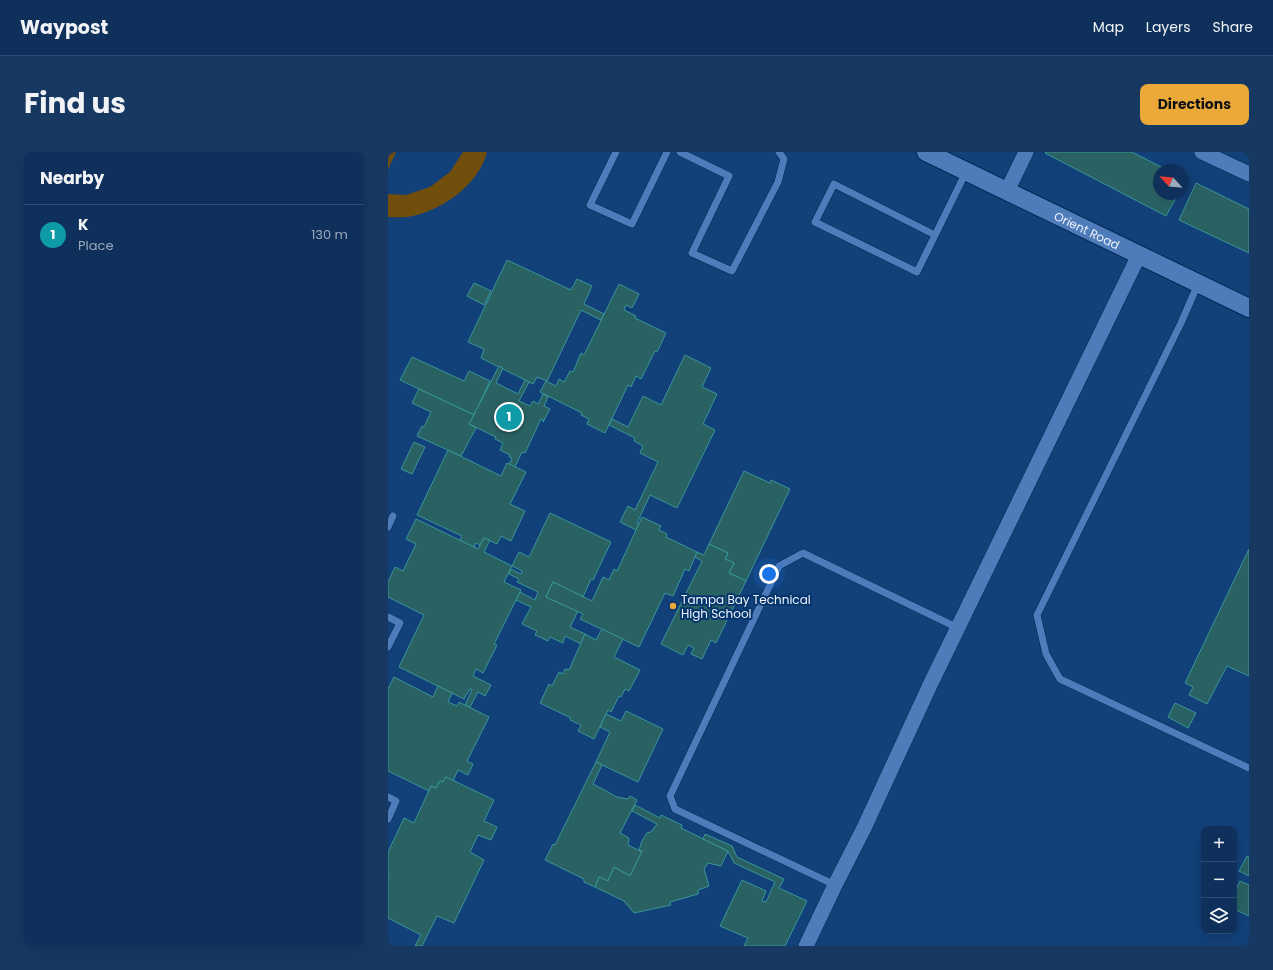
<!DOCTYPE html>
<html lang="en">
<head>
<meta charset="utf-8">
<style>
  body { margin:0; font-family:Poppins,sans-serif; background:#173861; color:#f1f3f6 }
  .controls { position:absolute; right:12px; bottom:12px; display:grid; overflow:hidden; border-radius:8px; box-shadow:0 4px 16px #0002 }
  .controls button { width:36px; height:36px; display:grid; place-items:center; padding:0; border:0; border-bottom:1px solid #2e4b71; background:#0e305b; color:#f1f3f6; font:20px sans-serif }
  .compass { position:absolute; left:765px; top:12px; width:36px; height:36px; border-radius:50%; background:#0e305b; box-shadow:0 4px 16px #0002; rotate:296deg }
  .you { position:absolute; left:381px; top:422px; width:14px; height:14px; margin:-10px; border:3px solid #fff; border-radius:50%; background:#1a73e8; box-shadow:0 0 0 6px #1a73e833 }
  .badge { display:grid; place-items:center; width:26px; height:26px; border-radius:50%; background:#eba93a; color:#fff; font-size:13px; font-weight:700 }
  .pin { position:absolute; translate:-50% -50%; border:2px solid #fff; box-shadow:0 1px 4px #0006 }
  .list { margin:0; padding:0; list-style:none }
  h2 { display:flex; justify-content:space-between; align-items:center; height:52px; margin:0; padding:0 16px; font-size:17px }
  h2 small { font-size:13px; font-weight:400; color:#9ba9bb }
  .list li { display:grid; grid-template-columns:26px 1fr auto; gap:12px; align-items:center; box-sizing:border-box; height:60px; padding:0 16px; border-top:1px solid #2e4b71 }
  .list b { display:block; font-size:15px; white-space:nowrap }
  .list p { margin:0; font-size:13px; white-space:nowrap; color:#9ba9bb }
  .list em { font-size:13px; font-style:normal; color:#9ba9bb }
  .icon { flex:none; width:22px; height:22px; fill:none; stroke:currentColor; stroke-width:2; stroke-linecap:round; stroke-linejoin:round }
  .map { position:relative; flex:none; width:861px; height:794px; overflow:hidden; border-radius:8px }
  header { display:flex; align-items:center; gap:24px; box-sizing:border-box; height:56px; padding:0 20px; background:#0e305b; border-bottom:1px solid #2e4b71 }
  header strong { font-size:19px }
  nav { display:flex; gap:22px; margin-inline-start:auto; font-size:14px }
  .intro { display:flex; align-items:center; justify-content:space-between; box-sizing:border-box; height:96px; padding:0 24px }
  h1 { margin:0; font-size:28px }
  .button { padding:10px 18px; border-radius:8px; background:#eba93a; color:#111; font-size:14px; font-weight:700 }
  main { display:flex; gap:24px; padding:0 24px }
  aside { flex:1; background:#0e305b; border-radius:8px; box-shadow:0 4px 16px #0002 }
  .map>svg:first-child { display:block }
</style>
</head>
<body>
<header>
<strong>Waypost</strong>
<nav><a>Map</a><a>Layers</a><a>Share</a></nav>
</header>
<div class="intro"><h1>Find us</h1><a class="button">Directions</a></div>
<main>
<aside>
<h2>Nearby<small></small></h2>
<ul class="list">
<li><span class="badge" style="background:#0f9aa8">1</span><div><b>K</b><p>Place</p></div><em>130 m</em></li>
</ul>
</aside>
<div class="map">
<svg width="861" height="794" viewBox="0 0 861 794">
  <rect width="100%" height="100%" fill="#124079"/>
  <g fill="#724e0d">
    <polygon points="0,0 8,0 0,17"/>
    <path d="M75,0H99C91,32 56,57 25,64C17,66 8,65 0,65V42L18,43L42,35L62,20Z"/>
  </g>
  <g fill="#2a6263" stroke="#389798">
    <polygon points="658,0 744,0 779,18 771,18 771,42 790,42 778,64 657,1"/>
    <polygon points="808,31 861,57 861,101 791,68"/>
    <polygon points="119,108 183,138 189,127 204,134 196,152 216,162 213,168 193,158 159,229 149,225 145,232 93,206 96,197 80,190"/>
    <polygon points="86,131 103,139 96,153 79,144"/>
    <polygon points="231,132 251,142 244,156 238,153 236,158 248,164 247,166 278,181 269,200 267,199 253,227 248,224 243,235 240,233 217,281 199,272 201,267 193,263 194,261 152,240 158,229 168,234 171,227 176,230 182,219 185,220 193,201 196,203"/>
    <polygon points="297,203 323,216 314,235 329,242 315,272 327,278 289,356 262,343 249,371 251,372 248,378 232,370 240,354 247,358 270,310 252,301 255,294 246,289 247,286 221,273 224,267 240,275 255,244 273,253"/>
    <polygon points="24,205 76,229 81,219 102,229 87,261 86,261 86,263 12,228"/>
    <polygon points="111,214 115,216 108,231 130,242 137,228 141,230 131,249 142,254 145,249 150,252 155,242 160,245 156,254 162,257 155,270 155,268 153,267 137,301 134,300 127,315 121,313 124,306 121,305 122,303 112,298 115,291 107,287 108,285 81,272"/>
    <polygon points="31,237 86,263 81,272 88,276 73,304 29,284 34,274 36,275 43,260 24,251"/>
    <polygon points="26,290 37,295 24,322 13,317"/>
    <polygon points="60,298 113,324 119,311 138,320 122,352 137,359 123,389 113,384 109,392 96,386 92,393 88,391 86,395 71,389 74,384 29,363"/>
    <polygon points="356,319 382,331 383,328 402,337 358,429 341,421 346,411 337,407 340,401 321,392"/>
    <polygon points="162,361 223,390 205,428 203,427 195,445 165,430 158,445 190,459 182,475 197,482 193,492 177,484 175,491 162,485 160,489 147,483 149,479 134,472 143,455 128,448 132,440 147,448 150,440 129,430 131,427 121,422 123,417 133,422 134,419 124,414 131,400 141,405"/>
    <polygon points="254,365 273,374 271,378 279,382 278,385 309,400 301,419 297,417 285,444 277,441 251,495 192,467 195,462 158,445 165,430 204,449 215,425 221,428 226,417 229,419"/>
    <polygon points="28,367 90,397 96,386 102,388 96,400 124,414 116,430 133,438 106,492 109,493 95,521 88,517 85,524 103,533 97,544 90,540 82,555 77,553 84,538 82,537 76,547 11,515 36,463 0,445 0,430 7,415 15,419 28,392 18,387"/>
    <polygon points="321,392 340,401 337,407 346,411 341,421 358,429 328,491 323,488 314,507 303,502 306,496 300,493 295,503 273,492 314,409 307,405 309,400 316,403"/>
    <polygon points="861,397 861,524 839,514 819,552 801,543 805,535 797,531"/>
    <polygon points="214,477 235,487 226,505 252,518 241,539 237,537 233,545 231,544 223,560 220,558 206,587 190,579 193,573 182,568 183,566 152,551 161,532 164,534 171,520 175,522 177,517 181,518 197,482 208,488"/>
    <polygon points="6,525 45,545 50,534 64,541 60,550 69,554 71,550 101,565 79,609 85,612 80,623 70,618 65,629 58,625 55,630 52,629 48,636 43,634 41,639 0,619 0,537"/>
    <polygon points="787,551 808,561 800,576 780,565"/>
    <polygon points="238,559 275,577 250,630 208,610 222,580 212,575 218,562 233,569"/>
    <polygon points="208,610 214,613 205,632 229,645 240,647 242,644 249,648 232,681 241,686 240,693 254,700 242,724 226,715 220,729 211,725 207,735 196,730 196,727 157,708 165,692 167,693"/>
    <polygon points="58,625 106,648 96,669 109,675 103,688 90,683 82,700 96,708 66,771 49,764 34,794 27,794 33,783 0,766 0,728 1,726 0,725 0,700 16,666 26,671 43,634 48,636 52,629 55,630"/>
    <polygon points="247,653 272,666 273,663 294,673 293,676 340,699 333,714 320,711 316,717 321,734 310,738 310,742 282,750 283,753 246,761 236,749 207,735 211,725 220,729 226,715 242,724 254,699 251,698 254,689 259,681 263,680 269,672 244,659"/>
    <polygon points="317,682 344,694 349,705 396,727 391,736 419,749 397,794 356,794 360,786 332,774 354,728 378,739 374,749 378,750 387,730 346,711 340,699 315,687"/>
    <polygon points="859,704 861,705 861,724 851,719"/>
    <polygon points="852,729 861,733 861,764 846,757 846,742"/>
  </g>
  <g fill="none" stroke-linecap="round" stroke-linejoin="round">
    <defs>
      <g id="service">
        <polyline points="228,0 202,53 244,72 279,0"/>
        <polyline points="292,0 341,24 304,101 344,119 390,30 396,7 391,0"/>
        <polyline points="547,83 446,32 427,70 529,120 578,20"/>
        <polyline points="810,132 793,171 649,463 658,502 672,527 861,616"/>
        <polyline points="0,375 5,364"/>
        <polyline points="0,465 12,471 0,495"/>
        <polyline points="0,645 8,649 0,667"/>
        <polyline points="447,733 287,657 282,644 391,414 415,401 570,476"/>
      </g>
      <g id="minor">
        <polyline points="814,0 861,22"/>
        <polyline points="619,39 638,0"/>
        <polyline points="418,794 447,733 476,676 542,533 751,103"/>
      </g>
      <g id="tertiary">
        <path id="s1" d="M538,0L861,156"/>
      </g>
    </defs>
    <use href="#service" stroke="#042651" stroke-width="8"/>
    <use href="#minor" stroke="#042651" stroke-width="16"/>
    <use href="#tertiary" stroke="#042651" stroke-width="20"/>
    <use href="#service" stroke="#4e7cba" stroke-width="7"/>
    <use href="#minor" stroke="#4e7cba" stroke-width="15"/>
    <use href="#tertiary" stroke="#4e7cba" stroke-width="18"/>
  </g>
  <circle fill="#eba93a" stroke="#05356d" stroke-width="1.5" cx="285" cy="454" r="4"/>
  <g text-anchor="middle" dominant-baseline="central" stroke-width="4" stroke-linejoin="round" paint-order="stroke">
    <g font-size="12" fill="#eef3fa" stroke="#05356d">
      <text stroke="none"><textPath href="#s1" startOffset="179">Orient Road</textPath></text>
    </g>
    <g font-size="12" fill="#eef3fa" stroke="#05356d" text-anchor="start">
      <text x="293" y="447">Tampa Bay Technical<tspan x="293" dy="14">High School</tspan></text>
    </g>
  </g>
</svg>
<div class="controls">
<button>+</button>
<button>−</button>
<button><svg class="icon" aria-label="layers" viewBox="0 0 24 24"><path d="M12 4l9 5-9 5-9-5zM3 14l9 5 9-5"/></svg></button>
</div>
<svg class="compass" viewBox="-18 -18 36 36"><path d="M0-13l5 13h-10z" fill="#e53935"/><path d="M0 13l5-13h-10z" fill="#9ba9bb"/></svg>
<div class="you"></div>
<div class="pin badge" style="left:121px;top:265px;background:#0f9aa8">1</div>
</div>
</main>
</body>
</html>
